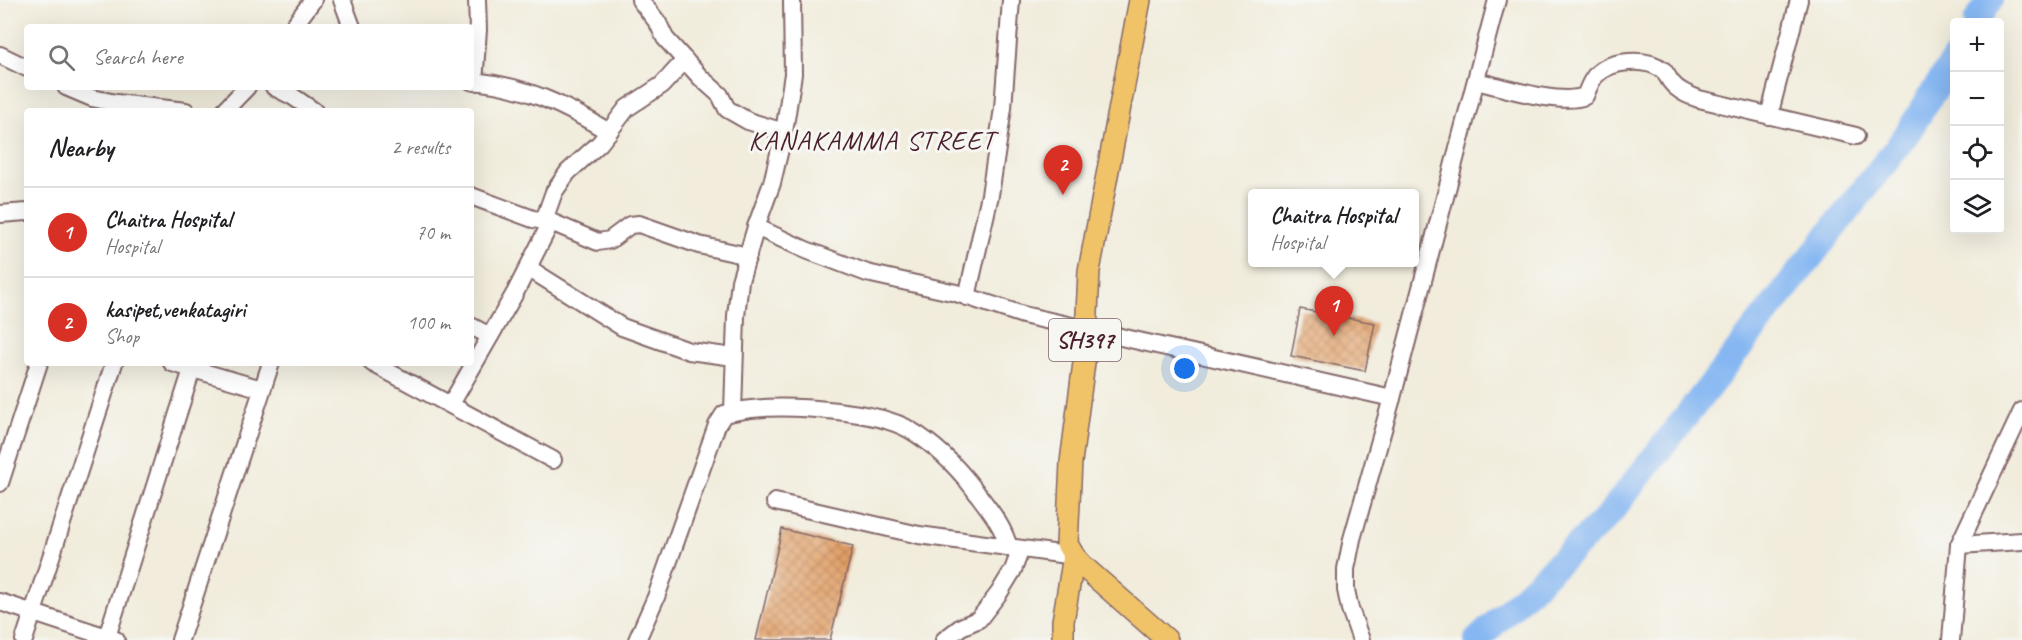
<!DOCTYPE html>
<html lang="en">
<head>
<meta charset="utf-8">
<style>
  body { margin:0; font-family:Caveat,sans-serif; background:#f6f6f6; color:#202124 }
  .controls { position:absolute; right:18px; top:18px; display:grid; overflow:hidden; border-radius:6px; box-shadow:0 6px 24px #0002 }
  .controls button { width:54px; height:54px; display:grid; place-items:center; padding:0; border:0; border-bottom:2px solid #e0e0e0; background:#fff; color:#202124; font:30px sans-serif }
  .you { position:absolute; left:1185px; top:369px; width:21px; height:21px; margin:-15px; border:4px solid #fff; border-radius:50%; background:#1a73e8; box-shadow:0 0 0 9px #1a73e833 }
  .badge { display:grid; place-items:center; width:39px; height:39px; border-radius:50%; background:#d93025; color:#fff; font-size:20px; font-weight:700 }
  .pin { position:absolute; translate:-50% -50px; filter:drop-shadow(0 2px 3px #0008) }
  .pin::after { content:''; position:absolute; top:32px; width:21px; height:18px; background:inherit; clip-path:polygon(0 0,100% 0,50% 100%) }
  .popup { position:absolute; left:1248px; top:189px; width:171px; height:78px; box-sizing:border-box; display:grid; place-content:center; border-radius:6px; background:#fff; filter:drop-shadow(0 2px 4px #0005); font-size:20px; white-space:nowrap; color:#757577 }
  .popup b { font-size:22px; color:#202124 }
  .popup::after { content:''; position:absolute; left:50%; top:100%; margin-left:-12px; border:12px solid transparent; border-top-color:#fff }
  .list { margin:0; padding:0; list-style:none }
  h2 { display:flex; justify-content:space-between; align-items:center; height:78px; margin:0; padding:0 24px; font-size:26px }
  h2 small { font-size:20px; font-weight:400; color:#757577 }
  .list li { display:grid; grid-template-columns:39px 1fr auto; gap:18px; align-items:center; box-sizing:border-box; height:90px; padding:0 24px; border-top:2px solid #e0e0e0 }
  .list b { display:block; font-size:22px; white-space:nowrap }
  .list p { margin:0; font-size:20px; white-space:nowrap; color:#757577 }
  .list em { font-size:20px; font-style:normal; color:#757577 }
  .icon { flex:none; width:33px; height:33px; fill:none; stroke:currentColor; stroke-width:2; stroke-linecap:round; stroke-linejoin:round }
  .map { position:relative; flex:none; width:2022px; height:640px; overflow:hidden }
  .search { position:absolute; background:#fff; box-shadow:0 6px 24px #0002; left:24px; top:24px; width:450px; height:66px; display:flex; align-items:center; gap:15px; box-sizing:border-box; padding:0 21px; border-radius:6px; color:#757577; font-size:22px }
  .panel { position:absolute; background:#fff; box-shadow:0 6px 24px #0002; left:24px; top:108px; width:450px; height:258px; border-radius:6px }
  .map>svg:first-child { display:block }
</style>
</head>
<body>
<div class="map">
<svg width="2022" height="640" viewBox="0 0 2022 640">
  <defs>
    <pattern id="building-cross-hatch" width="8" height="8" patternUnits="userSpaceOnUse" patternTransform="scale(1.5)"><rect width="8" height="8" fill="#e29f65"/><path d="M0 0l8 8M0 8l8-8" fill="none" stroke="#b98153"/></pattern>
  </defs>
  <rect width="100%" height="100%" fill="#f6f6f2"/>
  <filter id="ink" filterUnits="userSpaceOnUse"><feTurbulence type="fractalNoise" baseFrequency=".0167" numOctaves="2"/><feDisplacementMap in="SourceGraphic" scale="12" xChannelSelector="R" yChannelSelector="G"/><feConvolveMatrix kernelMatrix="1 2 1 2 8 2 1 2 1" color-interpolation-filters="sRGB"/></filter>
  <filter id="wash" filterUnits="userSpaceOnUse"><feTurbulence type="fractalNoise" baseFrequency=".008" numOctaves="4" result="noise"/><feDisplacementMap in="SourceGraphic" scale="24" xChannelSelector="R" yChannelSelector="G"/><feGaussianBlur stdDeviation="1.35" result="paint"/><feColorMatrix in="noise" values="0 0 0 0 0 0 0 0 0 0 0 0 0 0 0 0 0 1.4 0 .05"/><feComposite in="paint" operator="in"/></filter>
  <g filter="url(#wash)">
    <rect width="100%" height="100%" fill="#f1ecdb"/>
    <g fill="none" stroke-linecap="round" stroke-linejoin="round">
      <g stroke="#86b7f2" stroke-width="26">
        <polyline points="1976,22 1990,0"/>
        <polyline points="1477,640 1607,517 1905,137 1954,59"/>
      </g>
    </g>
    <g id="blocks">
      <g fill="url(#building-cross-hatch)">
        <polygon points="1300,309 1375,323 1365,371 1291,356"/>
        <polygon points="782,529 853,546 830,640 756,640"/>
      </g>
    </g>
  </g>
  <g filter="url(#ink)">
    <use href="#blocks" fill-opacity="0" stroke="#846769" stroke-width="1.5"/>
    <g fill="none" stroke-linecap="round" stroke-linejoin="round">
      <defs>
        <g id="minor">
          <polyline points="342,0 352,27"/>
          <polyline points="640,0 658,23 665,38 700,77 720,95 727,109 748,121 784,132"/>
          <polyline points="293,27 313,0"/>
          <polyline points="0,55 27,68"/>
          <path d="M471,81C523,85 565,105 609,132"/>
          <path d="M1476,81C1502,87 1561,106 1585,96C1588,89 1591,80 1596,75C1610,60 1646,57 1663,70C1666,73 1668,78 1671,82C1678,91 1688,95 1699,99L1856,136"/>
          <polyline points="474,82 478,30 477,0"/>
          <polyline points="66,87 92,98 116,103 186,111"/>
          <polyline points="274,87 292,96 314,111"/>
          <polyline points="224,111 247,87"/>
          <polyline points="1769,116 1799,0"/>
          <polyline points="471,196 533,219 551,222 598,242 610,240 630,225 639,224 699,245 748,256"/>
          <polyline points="0,214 27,212"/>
          <polyline points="544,220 554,192 568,172 600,143 627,108 662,85 685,60"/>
          <polyline points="756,227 806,250 867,273 956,293 1023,315 1392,398"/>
          <polyline points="528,268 622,327 689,351 734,357"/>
          <polyline points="967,297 990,195 1003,108 1011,0"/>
          <polyline points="471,326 490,336"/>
          <polyline points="172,363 262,389"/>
          <polyline points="372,363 553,460"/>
          <polyline points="451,404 515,293 551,222"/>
          <polyline points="733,412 736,316 740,281 756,227 772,183 784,132 793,74 792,0"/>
          <polyline points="0,483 39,363"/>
          <polyline points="775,502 919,535 1074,556"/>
          <polyline points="1959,545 2022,541"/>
          <polyline points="0,602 116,640"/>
          <polyline points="24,640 114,363"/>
          <polyline points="106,640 194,363"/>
          <polyline points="180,640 271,363"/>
          <path d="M637,640L656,597L717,425L724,414C733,412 742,410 751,409C790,405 877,410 910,430C934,444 957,467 974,489C988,508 1003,525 1009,548"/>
          <polyline points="944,640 961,627 979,619 999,593 1013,570 1021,549"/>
          <polyline points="1361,640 1350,609 1346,590 1346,569 1352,539 1392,398 1497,0"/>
          <polyline points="1951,640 1959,545 2022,411"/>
        </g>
        <g id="major">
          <polyline points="1140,0 1089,271 1085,355 1071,462 1067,544 1074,556 1084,567 1167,640"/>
          <polyline points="1063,640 1063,621 1074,556"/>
        </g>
      </defs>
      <use href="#minor" stroke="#846769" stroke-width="20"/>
      <use href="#major" stroke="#846769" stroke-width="24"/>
      <use href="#minor" stroke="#fff" stroke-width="16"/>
      <use href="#major" stroke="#f0c369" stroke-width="21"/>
    </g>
  </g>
  <g text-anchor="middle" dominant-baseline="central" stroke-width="6" stroke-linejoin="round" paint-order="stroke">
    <rect fill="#f6f6f2" stroke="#7e6067" stroke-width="1.5" x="1049" y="319" width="72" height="42" rx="4.5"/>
    <g font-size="24" font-weight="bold" fill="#4a1f2b">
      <text x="1085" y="340">SH397</text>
    </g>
    <g font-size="27" letter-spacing="1.5" fill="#4a1f2b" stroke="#f6f6f2">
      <text x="872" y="140">KANAKAMMA STREET</text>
    </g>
  </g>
</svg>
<div class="controls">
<button>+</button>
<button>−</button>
<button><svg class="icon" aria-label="locate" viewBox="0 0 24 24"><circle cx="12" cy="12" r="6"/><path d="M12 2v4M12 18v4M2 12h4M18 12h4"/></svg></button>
<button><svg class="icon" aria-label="layers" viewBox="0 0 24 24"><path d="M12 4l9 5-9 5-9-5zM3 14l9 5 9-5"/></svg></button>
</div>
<div class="you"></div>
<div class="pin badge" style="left:1334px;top:336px">1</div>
<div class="popup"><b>Chaitra Hospital</b>Hospital</div>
<div class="pin badge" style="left:1063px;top:195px">2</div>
<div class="search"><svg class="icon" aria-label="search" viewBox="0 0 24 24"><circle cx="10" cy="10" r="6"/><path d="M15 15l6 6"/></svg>Search here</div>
<section class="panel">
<h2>Nearby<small>2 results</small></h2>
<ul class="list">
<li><span class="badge">1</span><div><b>Chaitra Hospital</b><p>Hospital</p></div><em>70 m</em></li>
<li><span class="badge">2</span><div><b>kasipet,venkatagiri</b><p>Shop</p></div><em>100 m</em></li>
</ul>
</section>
</div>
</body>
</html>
